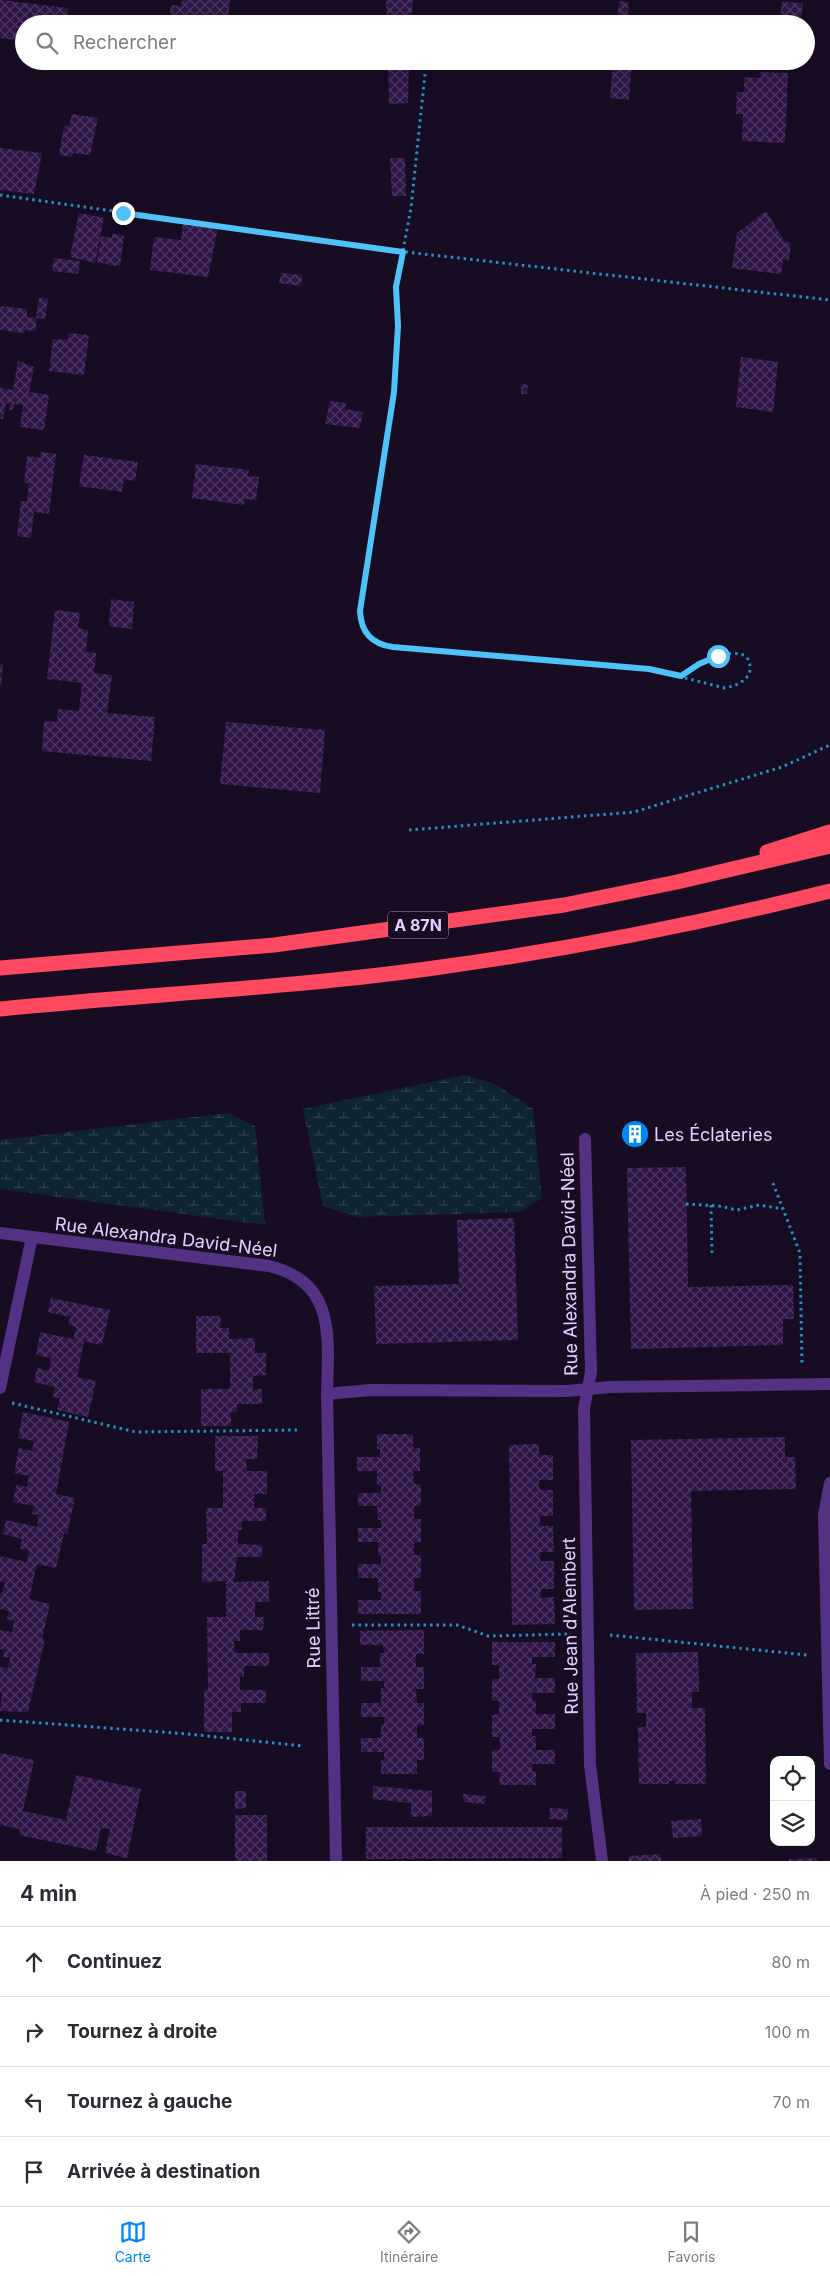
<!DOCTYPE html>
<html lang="fr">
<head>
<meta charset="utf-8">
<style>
  body { margin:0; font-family:Inter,sans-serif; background:#f7f7f7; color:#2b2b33 }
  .controls { position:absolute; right:15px; bottom:15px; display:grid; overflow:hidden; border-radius:10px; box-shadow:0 5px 20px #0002 }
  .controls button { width:45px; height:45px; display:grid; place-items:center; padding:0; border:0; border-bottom:1px solid #e1e1e2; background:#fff; color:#2b2b33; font:25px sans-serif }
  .stop { position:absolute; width:15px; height:15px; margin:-11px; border:4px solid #4fc3f7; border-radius:50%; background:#fff }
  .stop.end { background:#4fc3f7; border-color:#fff; box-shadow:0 1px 5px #0008 }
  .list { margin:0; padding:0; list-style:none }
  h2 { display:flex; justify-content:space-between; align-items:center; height:65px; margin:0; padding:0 20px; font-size:21px }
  h2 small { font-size:16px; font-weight:400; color:#7c7c81 }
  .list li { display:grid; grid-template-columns:32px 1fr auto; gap:15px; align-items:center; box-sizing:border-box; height:70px; padding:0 20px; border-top:1px solid #e1e1e2 }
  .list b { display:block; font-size:19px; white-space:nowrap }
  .list em { font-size:16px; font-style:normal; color:#7c7c81 }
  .icon { flex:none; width:28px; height:28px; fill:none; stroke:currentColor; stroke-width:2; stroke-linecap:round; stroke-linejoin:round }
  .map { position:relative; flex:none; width:830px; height:1861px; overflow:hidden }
  .search { position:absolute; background:#fff; box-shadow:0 5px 20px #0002; left:15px; right:15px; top:15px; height:55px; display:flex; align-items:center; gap:12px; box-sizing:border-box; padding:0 18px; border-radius:28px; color:#7c7c81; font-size:19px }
  .sheet { height:345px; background:#fff }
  nav { display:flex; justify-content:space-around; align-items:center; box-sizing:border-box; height:70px; border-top:1px solid #e1e1e2; background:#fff; font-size:14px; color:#7c7c81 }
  nav a { display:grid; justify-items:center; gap:2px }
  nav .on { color:#0088f9 }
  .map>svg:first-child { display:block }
</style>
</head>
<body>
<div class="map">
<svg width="830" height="1861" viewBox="0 0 830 1861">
  <defs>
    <pattern id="wetland-marsh" width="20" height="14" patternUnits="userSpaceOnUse" patternTransform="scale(1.25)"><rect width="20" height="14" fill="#0e242e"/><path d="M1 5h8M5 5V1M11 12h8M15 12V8" fill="none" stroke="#31434d"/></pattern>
    <pattern id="building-cross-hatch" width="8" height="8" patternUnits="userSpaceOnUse" patternTransform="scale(1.25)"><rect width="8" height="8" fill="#301646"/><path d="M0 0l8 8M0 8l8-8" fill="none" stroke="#4e3762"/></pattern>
  </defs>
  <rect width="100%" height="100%" fill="#180c23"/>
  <g fill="url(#wetland-marsh)">
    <polygon points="465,1075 497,1085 533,1109 542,1198 520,1212 357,1217 323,1206 303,1109"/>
    <polygon points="228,1113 255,1126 265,1225 0,1189 0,1140"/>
  </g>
  <g fill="url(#building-cross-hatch)">
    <polygon points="0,0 68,8 66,24 24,24 24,41 0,38"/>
    <polygon points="182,0 230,0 228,18 232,18 231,24 169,24 171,5 181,6"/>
    <polygon points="386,0 413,0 411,24 387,24"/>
    <polygon points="619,1 629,3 627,24 617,24"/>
    <polygon points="782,2 803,3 801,19 780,18"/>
    <polygon points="388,61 409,61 408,103 389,104"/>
    <polygon points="613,61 632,61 629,100 610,98"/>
    <polygon points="760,72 788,73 785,143 742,141 743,114 736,114 737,92 744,92 744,77 760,78"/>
    <polygon points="72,114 98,118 90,155 73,153 72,157 59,155 64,126 69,127"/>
    <polygon points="0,148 42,153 34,194 0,190"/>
    <polygon points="390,158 405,158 406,196 392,196"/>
    <polygon points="766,211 785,242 791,243 789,261 783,260 781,274 732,268 737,233"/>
    <polygon points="79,213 104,218 95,263 70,257"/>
    <polygon points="183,223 218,227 208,277 150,270 154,237 181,240"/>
    <polygon points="112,234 124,235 120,266 108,265 109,257 108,264 97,262 101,236 112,238"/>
    <polygon points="54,258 80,261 78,274 52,271"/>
    <polygon points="281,273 302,275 301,286 279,283"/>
    <polygon points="39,298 48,299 45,319 36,318"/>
    <polygon points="0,306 27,309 27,317 36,318 36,331 25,330 23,333 0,330"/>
    <polygon points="69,333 89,335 84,375 49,371 53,339 68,340"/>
    <polygon points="741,357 778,362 773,412 736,407"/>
    <polygon points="18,361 34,367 29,392 49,395 44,430 20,427 23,405 14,404 13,410 9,410 10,404 6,403 3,419 0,419 0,388 13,390"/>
    <polygon points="521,384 528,385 527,394 521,394"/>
    <polygon points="330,401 346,403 345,409 363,412 360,428 325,424"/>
    <polygon points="41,452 56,454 49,514 34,512 31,538 17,536 21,501 27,501 29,483 24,483 27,456 40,458"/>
    <polygon points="84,455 138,462 135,481 124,479 122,492 79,486"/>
    <polygon points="196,464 249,470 248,476 259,477 256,500 245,499 244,505 192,498"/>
    <polygon points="111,599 134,602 132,629 109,626"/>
    <polygon points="55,610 80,613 78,628 88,630 86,652 96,653 94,673 112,675 107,713 155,717 151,761 42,751 44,721 57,722 58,709 79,711 82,683 47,679"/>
    <polygon points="0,663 3,664 1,687 0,687"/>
    <polygon points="226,722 325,730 320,793 220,784"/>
    <polygon points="641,1128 642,1140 629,1141 629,1129"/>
    <polygon points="686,1167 688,1287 793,1285 794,1319 783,1319 783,1345 631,1349 627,1168"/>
    <polygon points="514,1218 518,1340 376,1344 374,1286 459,1284 457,1220"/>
    <polygon points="51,1298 110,1310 102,1345 84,1341 77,1377 96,1381 88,1417 57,1410 60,1398 53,1397 55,1387 34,1382 37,1368 49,1371 51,1358 36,1355 40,1332 73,1339 76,1327 68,1325 70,1317 48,1312"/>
    <polygon points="196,1316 221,1316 220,1328 229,1328 229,1339 255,1338 255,1353 266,1353 266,1375 253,1376 253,1389 262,1389 262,1404 237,1404 237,1412 231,1412 231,1426 201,1426 201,1389 230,1389 230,1353 196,1353"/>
    <polygon points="23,1412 69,1422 56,1494 75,1498 67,1534 64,1533 56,1568 37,1564 29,1599 50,1604 42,1639 45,1639 28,1712 0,1711 2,1692 0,1691 0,1667 8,1668 10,1658 3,1657 5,1650 0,1649 0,1630 12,1632 14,1621 7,1619 9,1611 0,1609 0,1593 2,1594 5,1582 0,1581 0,1556 27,1562 29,1550 20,1549 22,1539 3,1534 6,1520 37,1527 39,1515 32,1514 34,1506 13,1502 16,1485 27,1487 29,1476 14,1473 19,1448 32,1451 34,1441 18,1438"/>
    <polygon points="377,1434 413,1434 413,1448 420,1448 420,1471 413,1471 414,1484 421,1484 421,1506 414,1506 414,1519 421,1519 421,1542 414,1542 414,1555 421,1555 421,1578 414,1578 414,1591 421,1591 421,1614 358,1614 358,1600 381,1600 381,1592 378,1592 378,1578 358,1578 358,1564 381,1564 381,1556 378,1556 378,1542 358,1542 358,1528 381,1528 381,1520 378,1520 377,1506 358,1506 358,1493 381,1493 381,1485 377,1485 377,1471 357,1471 357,1457 380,1457 380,1449 377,1449"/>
    <polygon points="215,1436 258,1436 257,1459 246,1459 247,1471 267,1471 267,1494 254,1494 254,1508 266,1508 266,1521 242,1521 242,1530 238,1530 238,1544 262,1545 262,1557 237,1557 234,1582 269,1581 269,1602 255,1602 255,1617 264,1617 263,1630 240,1630 240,1641 234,1641 235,1653 269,1653 269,1666 244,1666 244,1677 240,1676 240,1690 266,1690 266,1703 241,1703 241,1712 232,1712 232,1732 204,1732 204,1690 208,1690 207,1617 226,1617 226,1581 202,1582 202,1544 207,1544 206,1508 223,1508 223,1471 215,1471"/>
    <polygon points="785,1437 785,1457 795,1457 796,1489 691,1491 693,1609 634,1610 631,1440"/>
    <polygon points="539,1444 539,1455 553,1455 553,1480 539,1480 540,1490 553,1490 553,1516 540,1516 540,1526 553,1526 554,1552 540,1552 540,1561 554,1561 554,1589 541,1589 541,1598 554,1597 555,1624 512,1625 509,1445"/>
    <polygon points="424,1630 424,1654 416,1654 416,1667 424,1667 424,1689 416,1689 417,1703 424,1703 424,1725 417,1725 417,1738 424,1738 424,1760 417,1760 417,1774 381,1774 381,1759 384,1760 384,1752 361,1752 361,1738 381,1738 381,1724 384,1724 384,1717 361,1717 361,1703 381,1703 381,1688 384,1688 384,1681 361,1681 361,1667 380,1667 380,1653 384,1653 383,1645 360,1645 360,1631"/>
    <polygon points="492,1642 555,1642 555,1657 532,1657 532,1664 536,1664 535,1678 555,1678 555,1693 532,1693 532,1700 536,1700 536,1714 555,1714 555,1729 532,1729 532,1736 536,1736 536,1750 555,1750 555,1764 532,1764 532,1771 536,1771 536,1785 499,1785 500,1772 492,1772 492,1750 500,1750 500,1737 492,1737 492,1715 499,1714 499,1701 492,1701 492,1679 499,1679 499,1665 492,1665"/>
    <polygon points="698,1652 699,1692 692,1692 692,1708 705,1708 706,1784 675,1784 675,1781 669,1781 669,1784 639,1784 638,1727 646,1727 646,1713 637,1713 636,1653"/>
    <polygon points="0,1753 34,1760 23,1811 66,1820 76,1775 141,1789 127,1858 105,1853 110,1829 101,1828 96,1851 19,1835 20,1829 0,1825"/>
    <polygon points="373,1786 432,1791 432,1816 411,1817 411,1803 373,1799"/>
    <polygon points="235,1791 246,1791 246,1808 235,1809"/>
    <polygon points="463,1794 486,1796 485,1804 464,1802"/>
    <polygon points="550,1808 568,1809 567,1820 549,1819"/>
    <rect x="235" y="1815" width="32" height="46"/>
    <polygon points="701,1819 702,1836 673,1838 671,1821"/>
    <polygon points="366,1827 562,1827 562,1858 366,1859"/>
    <polygon points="661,1854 661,1861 629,1861 629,1856"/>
    <polygon points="817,1858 817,1861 789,1861 789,1859"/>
  </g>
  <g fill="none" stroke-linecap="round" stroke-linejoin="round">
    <g stroke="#2391be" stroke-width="3" stroke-dasharray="2.5 4" stroke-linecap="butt">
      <path d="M425,74L411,208L396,287L398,326L394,392L360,611C361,628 367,639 383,646L649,669L725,688C742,685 758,674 746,656C725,647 698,664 681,675"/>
      <polyline points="0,195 388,250 830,300"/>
      <polyline points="409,830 634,812 782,767 830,745"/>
      <polyline points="773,1183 800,1253 802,1365"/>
      <polyline points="686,1204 719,1206 737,1210 759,1205 783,1209"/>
      <polyline points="711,1205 712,1254"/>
      <polyline points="12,1403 136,1432 297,1430"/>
      <polyline points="352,1625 457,1625 488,1636 569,1634"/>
      <polyline points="610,1635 807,1655"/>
      <polyline points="0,1720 188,1734 303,1746"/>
    </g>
    <polyline stroke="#533286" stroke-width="12" points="830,1483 824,1515 830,1764"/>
    <g stroke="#533286" stroke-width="12">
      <polyline points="585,1139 591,1372 584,1409 590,1765 602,1861"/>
      <path d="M0,1233L269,1266C337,1282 328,1339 327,1394L336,1861"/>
      <polyline points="0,1388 32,1237"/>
      <polyline points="327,1394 370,1390 567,1391 610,1387 830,1384"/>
    </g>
    <g stroke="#ff4960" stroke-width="15">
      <polyline points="767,852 830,832"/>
      <polyline points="0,968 274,945 564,905 677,882 830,846"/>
      <path d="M0,1009C147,994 295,988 441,967C571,949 702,923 830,891"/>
    </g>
  </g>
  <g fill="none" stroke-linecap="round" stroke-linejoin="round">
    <path stroke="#4fc3f7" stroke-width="6" d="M123,213L403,252L396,287L398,326L394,392L360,611C361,632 371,644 393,647L649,669L681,676L699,664L718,656"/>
  </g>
  <defs>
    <symbol id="building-disc" viewBox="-11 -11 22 22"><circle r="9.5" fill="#0088f9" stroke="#180c23"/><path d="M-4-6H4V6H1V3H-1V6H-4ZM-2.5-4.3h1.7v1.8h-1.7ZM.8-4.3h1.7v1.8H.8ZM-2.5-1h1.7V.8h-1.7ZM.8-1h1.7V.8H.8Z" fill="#fff"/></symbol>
  </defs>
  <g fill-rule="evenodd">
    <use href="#building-disc" x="619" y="1118" width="32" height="32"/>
  </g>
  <g text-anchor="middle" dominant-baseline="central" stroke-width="4" stroke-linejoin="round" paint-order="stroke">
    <rect fill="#180c23" stroke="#a894bd" stroke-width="1" x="388" y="911.5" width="60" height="27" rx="4"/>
    <g font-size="16" font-weight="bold" fill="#e5ceff">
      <text x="418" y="925">A 87N</text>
    </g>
    <g font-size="18" fill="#e5ceff" stroke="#180c23" text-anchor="start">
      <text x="654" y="1134">Les Éclateries</text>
    </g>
    <g font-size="18" fill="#e5ceff" stroke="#180c23">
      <text transform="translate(166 1237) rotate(7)">Rue Alexandra David-Néel</text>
      <text transform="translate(569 1264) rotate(-91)">Rue Alexandra David-Néel</text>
      <text transform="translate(570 1626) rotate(-91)">Rue Jean d'Alembert</text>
      <text transform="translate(313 1628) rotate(-91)">Rue Littré</text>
    </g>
  </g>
</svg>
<div class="controls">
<button><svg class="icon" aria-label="locate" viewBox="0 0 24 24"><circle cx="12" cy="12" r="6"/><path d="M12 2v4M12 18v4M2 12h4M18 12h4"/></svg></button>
<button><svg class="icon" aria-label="layers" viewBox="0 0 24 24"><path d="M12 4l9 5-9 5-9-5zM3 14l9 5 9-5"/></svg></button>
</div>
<div class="stop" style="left:718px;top:656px"></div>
<div class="stop end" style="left:123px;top:213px"></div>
<div class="search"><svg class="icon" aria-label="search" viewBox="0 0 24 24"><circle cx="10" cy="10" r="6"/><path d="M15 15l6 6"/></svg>Rechercher</div>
</div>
<section class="sheet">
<h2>4 min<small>À pied · 250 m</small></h2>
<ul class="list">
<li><svg class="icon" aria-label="ahead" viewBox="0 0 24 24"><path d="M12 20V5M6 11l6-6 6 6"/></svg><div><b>Continuez</b></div><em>80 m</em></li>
<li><svg class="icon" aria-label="right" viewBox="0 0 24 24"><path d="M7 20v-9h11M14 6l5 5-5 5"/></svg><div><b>Tournez à droite</b></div><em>100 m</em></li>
<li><svg class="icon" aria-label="left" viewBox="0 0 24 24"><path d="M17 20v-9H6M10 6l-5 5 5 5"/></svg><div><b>Tournez à gauche</b></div><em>70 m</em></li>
<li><svg class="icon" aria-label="arrive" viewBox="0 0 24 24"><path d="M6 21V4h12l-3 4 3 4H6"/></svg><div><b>Arrivée à destination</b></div></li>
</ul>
</section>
<nav>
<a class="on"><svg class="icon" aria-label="map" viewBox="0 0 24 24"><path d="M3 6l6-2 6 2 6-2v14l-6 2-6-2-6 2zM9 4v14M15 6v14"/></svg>Carte</a>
<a><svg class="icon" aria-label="directions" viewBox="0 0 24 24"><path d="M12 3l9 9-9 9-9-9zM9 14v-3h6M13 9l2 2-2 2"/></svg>Itinéraire</a>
<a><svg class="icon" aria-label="saved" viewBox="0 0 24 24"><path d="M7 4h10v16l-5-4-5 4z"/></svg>Favoris</a>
</nav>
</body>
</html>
